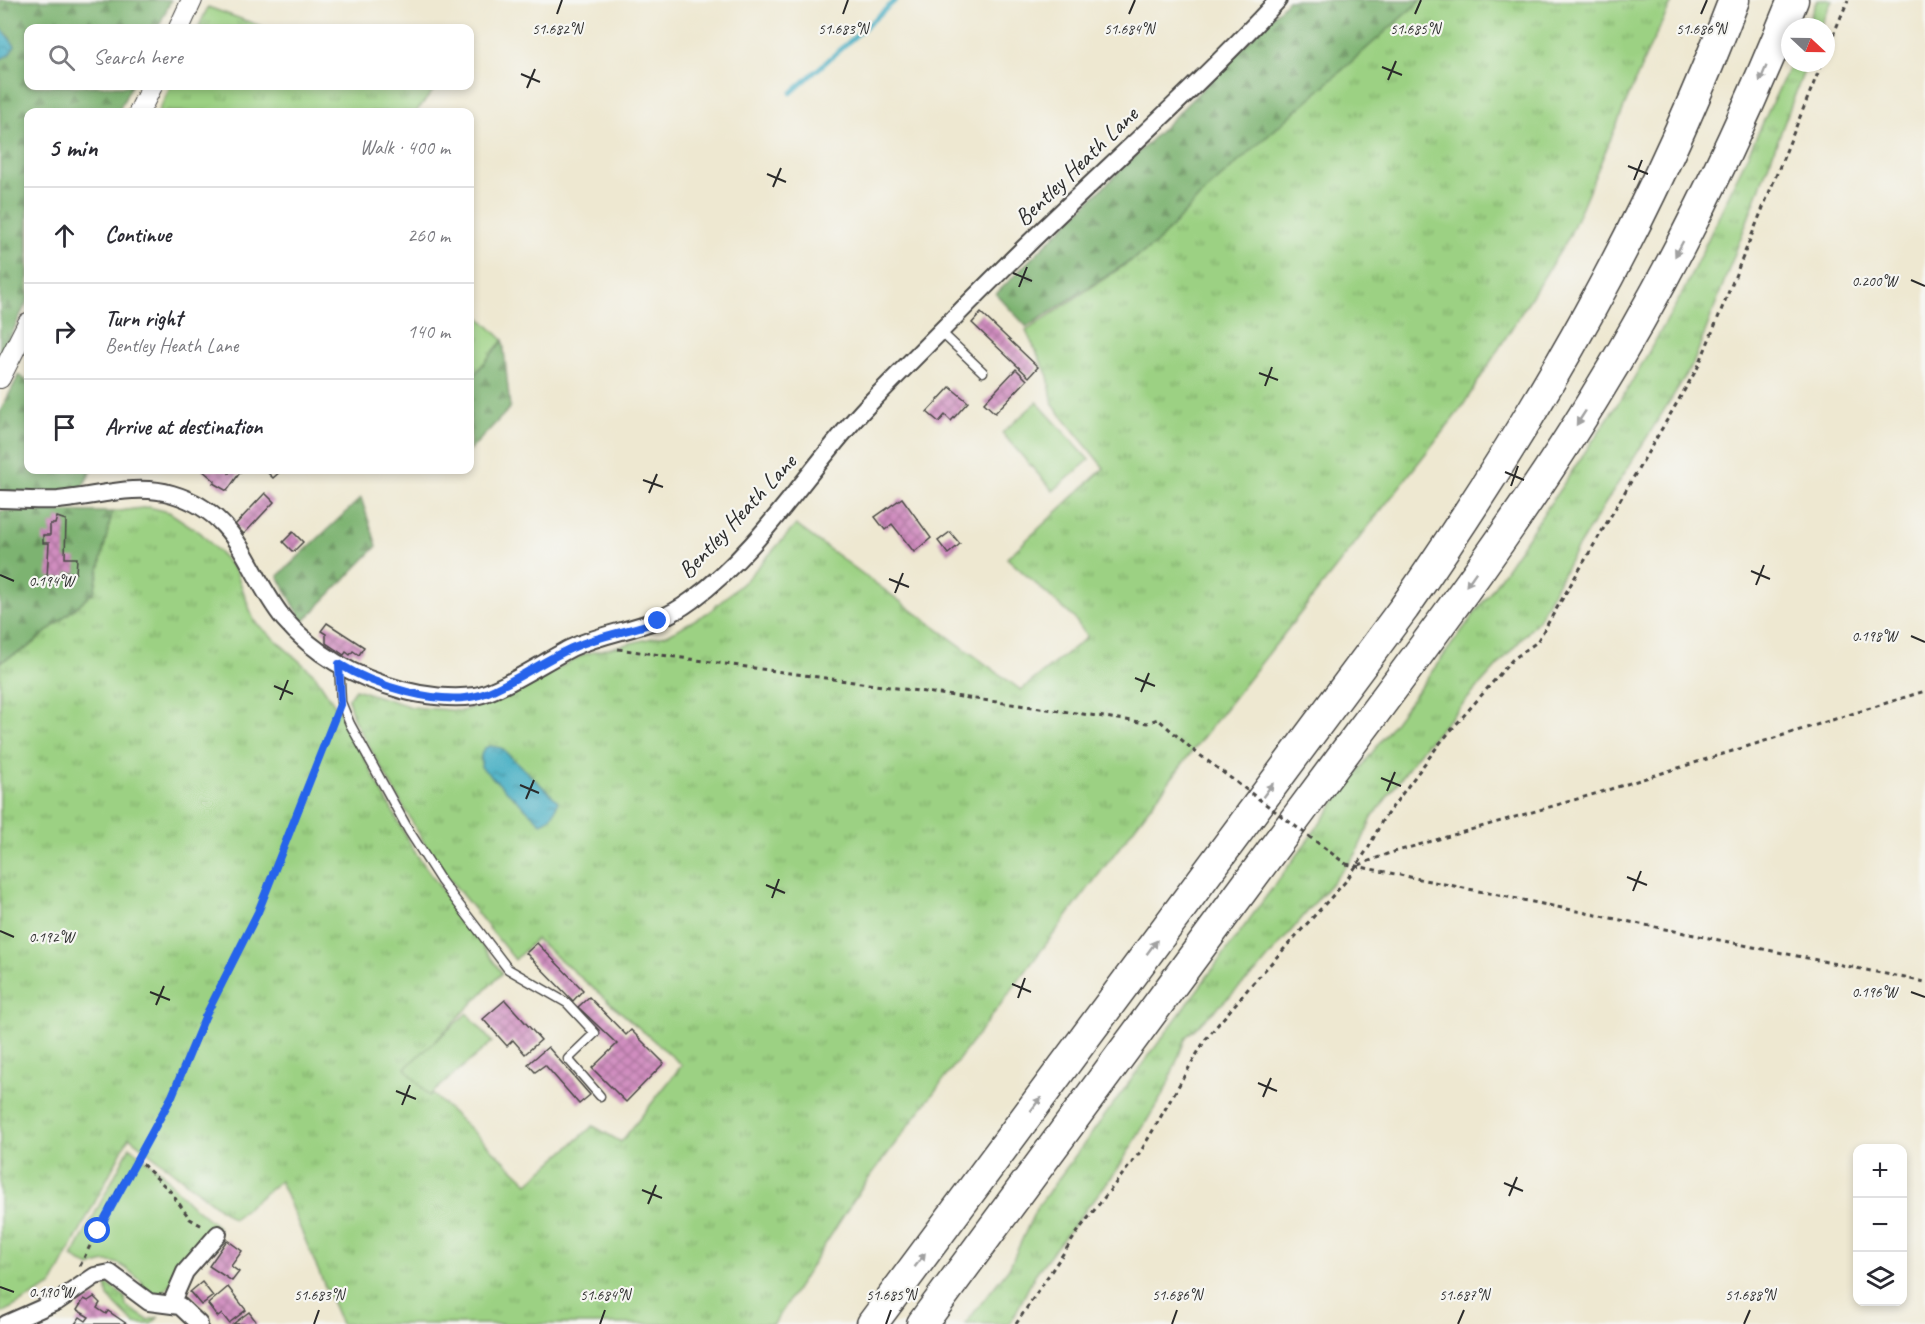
<!DOCTYPE html>
<html lang="en">
<head>
<meta charset="utf-8">
<style>
  body { margin:0; font-family:Caveat,sans-serif; background:#f2f2f3; color:#2b2b33 }
  .controls { position:absolute; right:18px; bottom:18px; display:grid; overflow:hidden; border-radius:12px; box-shadow:0 3px 9px #0003 }
  .controls button { width:54px; height:54px; display:grid; place-items:center; padding:0; border:0; border-bottom:2px solid #e1e1e2; background:#fff; color:#2b2b33; font:30px sans-serif }
  .compass { position:absolute; left:1781px; top:18px; width:54px; height:54px; border-radius:50%; background:#fff; box-shadow:0 3px 9px #0003; rotate:112deg }
  .stop { position:absolute; width:18px; height:18px; margin:-14px; border:4px solid #2563eb; border-radius:50%; background:#fff }
  .stop.end { background:#2563eb; border-color:#fff; box-shadow:0 2px 6px #0008 }
  .list { margin:0; padding:0; list-style:none }
  h2 { display:flex; justify-content:space-between; align-items:center; height:78px; margin:0; padding:0 24px; font-size:26px }
  h2 small { font-size:20px; font-weight:400; color:#7c7c81 }
  .list li { display:grid; grid-template-columns:39px 1fr auto; gap:18px; align-items:center; box-sizing:border-box; height:96px; padding:0 24px; border-top:2px solid #e1e1e2 }
  .list b { display:block; font-size:22px; white-space:nowrap }
  .list p { margin:0; font-size:20px; white-space:nowrap; color:#7c7c81 }
  .list em { font-size:20px; font-style:normal; color:#7c7c81 }
  .icon { flex:none; width:33px; height:33px; fill:none; stroke:currentColor; stroke-width:2; stroke-linecap:round; stroke-linejoin:round }
  .map { position:relative; flex:none; width:1925px; height:1324px; overflow:hidden }
  .search { position:absolute; background:#fff; box-shadow:0 3px 9px #0003; left:24px; top:24px; width:450px; height:66px; display:flex; align-items:center; gap:15px; box-sizing:border-box; padding:0 21px; border-radius:12px; color:#7c7c81; font-size:22px }
  .panel { position:absolute; background:#fff; box-shadow:0 3px 9px #0003; left:24px; top:108px; width:450px; height:366px; border-radius:12px }
  .map>svg:first-child { display:block }
</style>
</head>
<body>
<div class="map">
<svg width="1925" height="1324" viewBox="0 0 1925 1324">
  <defs>
    <pattern id="grass-tufts" width="24" height="20" patternUnits="userSpaceOnUse" patternTransform="scale(1.5)"><rect width="24" height="20" fill="#9cd183"/><path d="M3 7l-1-3M5 7V3M7 7l1-3M15 17l-1-3M17 17v-4M19 17l1-3" fill="none" stroke="#7faa6b"/></pattern>
    <pattern id="forest-firs" width="22" height="20" patternUnits="userSpaceOnUse" patternTransform="scale(1.5)"><rect width="22" height="20" fill="#7db371"/><path d="M5 1l3.5 6h-7zM16 11l3.5 6h-7z" fill="#67925d"/></pattern>
    <pattern id="water-ripples" width="26" height="14" patternUnits="userSpaceOnUse" patternTransform="scale(1.5)"><rect width="26" height="14" fill="#44aec3"/><path d="M2 4q2-2 4 0t4 0M15 11q2-2 4 0t4 0" fill="none" stroke="#398e9f"/></pattern>
    <pattern id="building-cross-hatch" width="8" height="8" patternUnits="userSpaceOnUse" patternTransform="scale(1.5)"><rect width="8" height="8" fill="#d08dbf"/><path d="M0 0l8 8M0 8l8-8" fill="none" stroke="#a9739b"/></pattern>
  </defs>
  <rect width="100%" height="100%" fill="#f6f6f2"/>
  <filter id="ink" filterUnits="userSpaceOnUse"><feTurbulence type="fractalNoise" baseFrequency=".0167" numOctaves="2"/><feDisplacementMap in="SourceGraphic" scale="12" xChannelSelector="R" yChannelSelector="G"/><feConvolveMatrix kernelMatrix="1 2 1 2 8 2 1 2 1" color-interpolation-filters="sRGB"/></filter>
  <filter id="wash" filterUnits="userSpaceOnUse"><feTurbulence type="fractalNoise" baseFrequency=".008" numOctaves="4" result="noise"/><feDisplacementMap in="SourceGraphic" scale="24" xChannelSelector="R" yChannelSelector="G"/><feGaussianBlur stdDeviation="1.35" result="paint"/><feColorMatrix in="noise" values="0 0 0 0 0 0 0 0 0 0 0 0 0 0 0 0 0 1.4 0 .05"/><feComposite in="paint" operator="in"/></filter>
  <g filter="url(#wash)">
    <rect width="100%" height="100%" fill="#eee8d1"/>
    <g fill="url(#grass-tufts)" stroke="#647e57" stroke-width="1.5">
      <polygon points="1421,0 1673,0 1648,51 1569,237 1462,407 1193,750 860,1190 774,1324 341,1324 280,1181 233,1219 129,1137 51,1286 0,1314 0,662 27,648 94,592 112,512 149,507 169,512 201,533 236,571 254,621 315,675 340,713 414,851 502,973 407,1070 528,1183 593,1126 621,1142 682,1065 536,939 515,960 434,860 354,720 348,699 355,689 412,707 462,711 507,695 585,654 669,634 709,612 747,579 796,525 1021,690 1087,637 1074,618 1007,558 1104,468 1053,405 1048,376 1026,331 1155,245 1201,195"/>
      <polygon points="1817,0 1832,0 1820,27 1806,27"/>
      <polygon points="208,7 266,28 198,28"/>
      <polygon points="1791,63 1807,63 1693,364 1573,555 1537,622 1423,748 1372,818 1356,854 1258,970 1186,1037 1165,1091 1117,1170 1036,1273 1010,1324 965,1324 1009,1268 1036,1209 1489,594 1627,390 1683,292"/>
      <polygon points="171,86 420,86 433,91 416,112 158,112"/>
      <polygon points="470,308 503,340 470,380"/>
      <polygon points="106,1283 125,1297 126,1306 148,1320 159,1317 151,1324 135,1324 108,1297"/>
    </g>
    <g fill="url(#forest-firs)" stroke="#546f4e" stroke-width="1.5">
      <polygon points="0,0 171,0 158,28 28,28 28,86 131,86 118,112 28,112 28,299 0,359"/>
      <path d="M1288,0H1421L1201,195L1155,245L1027,327L996,294C1093,196 1194,101 1288,0Z"/>
      <polygon points="503,340 510,408 470,450 470,380"/>
      <polygon points="19,375 28,382 28,470 92,470 81,489 39,493 0,492 0,412"/>
      <polygon points="361,498 377,546 303,622 278,576"/>
      <polygon points="0,511 112,512 94,592 27,648 0,662"/>
    </g>
    <g fill="#9cd183" stroke="#647e57" stroke-width="1.5">
      <polygon points="1037,402 1089,460 1053,491 1002,433"/>
      <polygon points="467,1013 492,1042 429,1096 405,1068"/>
      <path d="M130,1147L161,1172L188,1202L218,1227L161,1295L154,1297L140,1287L143,1283C125,1266 114,1255 90,1267L72,1257Z"/>
    </g>
    <g fill="url(#water-ripples)" stroke="#386c77" stroke-width="1.5">
      <polygon points="0,26 15,46 9,55 0,59"/>
      <path d="M490,746L501,748L558,801C555,812 553,819 541,823L481,767V755L484,748Z"/>
    </g>
    <g fill="none" stroke-linecap="round" stroke-linejoin="round">
      <polyline stroke="#44aec3" stroke-width="4.5" points="791,93 896,0"/>
    </g>
    <g id="blocks">
      <g fill="url(#building-cross-hatch)">
        <polygon points="981,313 1038,367 1029,377 972,323"/>
        <polygon points="1016,369 1027,380 995,413 984,403"/>
        <polygon points="950,387 968,402 951,421 945,415 939,422 927,412"/>
        <polygon points="202,470 228,470 229,473 232,470 241,471 227,491 213,483 215,481"/>
        <polygon points="265,470 282,470 273,478"/>
        <polygon points="265,493 274,502 244,534 235,525"/>
        <polygon points="902,498 931,538 914,552 892,524 885,530 875,517"/>
        <polygon points="57,517 66,520 65,558 77,558 76,573 67,572 67,578 47,577 49,543 43,543 43,535 50,535 50,524 55,524"/>
        <polygon points="293,532 303,542 293,552 283,542"/>
        <polygon points="950,532 960,544 948,554 938,541"/>
        <polygon points="327,623 364,647 359,655 353,651 350,655 346,652 344,655 326,643 326,634 321,631"/>
        <polygon points="537,943 583,990 573,1001 526,953"/>
        <polygon points="589,997 626,1035 631,1030 664,1063 626,1102 592,1068 617,1044 578,1007"/>
        <polygon points="505,1000 541,1040 525,1054 513,1040 507,1046 483,1019"/>
        <polygon points="548,1047 590,1095 579,1104 545,1065 535,1072 528,1064"/>
        <polygon points="227,1240 242,1251 231,1266 239,1272 232,1281 209,1266"/>
        <polygon points="202,1282 213,1296 201,1305 190,1292"/>
        <polygon points="228,1287 246,1310 229,1323 222,1314 218,1317 208,1304"/>
        <polygon points="94,1297 100,1303 97,1308 106,1314 108,1311 127,1324 75,1324 80,1317 86,1321 89,1317 77,1310 84,1299 88,1301"/>
        <polygon points="249,1312 258,1324 233,1324"/>
      </g>
    </g>
  </g>
  <g filter="url(#ink)">
    <use href="#blocks" fill-opacity="0" stroke="#484744" stroke-width="1.5"/>
    <g fill="none" stroke-linecap="round" stroke-linejoin="round">
      <defs>
        <g id="service">
          <polyline points="941,332 983,372"/>
          <polyline points="339,664 341,702 350,724 409,831 441,881 508,969 567,1003 595,1033 568,1059 600,1096"/>
        </g>
        <g id="minor">
          <path d="M0,499C19,499 39,501 58,500C96,497 134,483 172,494C241,514 246,572 284,619C315,655 357,678 402,690C424,696 452,699 475,696C499,692 547,660 571,648C614,628 651,631 692,600C763,548 808,468 868,405C920,352 972,299 1025,247C1109,165 1198,87 1278,0"/>
          <polyline points="171,1304 185,1272 218,1234"/>
          <polyline points="6,1324 58,1301 95,1276 110,1273 149,1302 180,1306 199,1324"/>
        </g>
        <g id="tertiary">
          <polyline points="179,28 192,0"/>
          <polyline points="139,112 152,86"/>
          <polyline points="0,378 28,323"/>
        </g>
        <g id="motorway">
          <path d="M872,1324L1404,608C1540,412 1649,223 1734,0"/>
          <path d="M922,1324C1049,1152 1175,981 1302,810C1402,675 1506,542 1593,400C1672,272 1737,139 1793,0"/>
        </g>
      </defs>
      <use href="#service" stroke="#484744" stroke-width="11"/>
      <use href="#minor" stroke="#484744" stroke-width="20"/>
      <use href="#tertiary" stroke="#484744" stroke-width="22"/>
      <use href="#motorway" stroke="#484744" stroke-width="33"/>
      <g stroke="#484744" stroke-width="3" stroke-dasharray="4.5 4.5" stroke-linecap="butt">
        <polyline points="1826,52 1848,0"/>
        <polyline points="618,649 1147,723 1158,719 1193,750"/>
        <polyline points="1346,864 1925,982"/>
        <polyline points="1359,865 1387,854 1598,793 1925,691"/>
        <polyline points="136,1158 170,1191 190,1219 204,1227"/>
        <polyline points="80,1266 112,1201 172,1096 205,1017 258,912 335,718"/>
        <polyline points="1016,1324 1081,1227 1141,1151 1205,1040 1253,983 1346,881 1369,847 1382,821 1440,743 1512,660 1537,642 1698,367 1822,63"/>
      </g>
      <use href="#service" stroke="#fff" stroke-width="8"/>
      <use href="#minor" stroke="#fff" stroke-width="16"/>
      <use href="#tertiary" stroke="#fff" stroke-width="20"/>
      <use href="#motorway" stroke="#fff" stroke-width="30"/>
      <polyline stroke="#484744" stroke-width="3" stroke-dasharray="4.5 4.5" stroke-linecap="butt" points="1193,750 1346,864"/>
    </g>
    <defs><path id="oneway-solid" d="M-6-.8H1V-3.2L6.5 0L1 3.2V.8H-6Z" transform="scale(1.5)"/></defs>
    <g fill="#a0a0a0">
      <use href="#oneway-solid" transform="translate(1763 74) rotate(113)"/>
      <use href="#oneway-solid" transform="translate(1679 249) rotate(118)"/>
      <use href="#oneway-solid" transform="translate(1581 418) rotate(123)"/>
      <use href="#oneway-solid" transform="translate(1471 579) rotate(125)"/>
      <use href="#oneway-solid" transform="translate(1268 790) rotate(-53)"/>
      <use href="#oneway-solid" transform="translate(1152 947) rotate(-53)"/>
      <use href="#oneway-solid" transform="translate(1036 1104) rotate(-53)"/>
      <use href="#oneway-solid" transform="translate(920 1260) rotate(-53)"/>
    </g>
  </g>
  <g fill="none" stroke-linecap="round" stroke-linejoin="round" filter="url(#ink)">
    <path stroke="#2563eb" stroke-width="8" d="M98,1231L172,1096L205,1017L258,912L341,702L339,664C373,685 439,707 480,695C509,686 545,659 574,647C601,635 631,631 658,621"/>
  </g>
  <path fill="none" stroke="#2b2b2b" stroke-width="2" d="M557,14L562,0M843,14L848,0M1129,14L1135,0M1415,14L1421,0M1701,14L1707,0M1382,67L1402,75M521,74L540,82M1388,80L1396,61M527,88L535,69M1628,166L1648,174M767,174L786,182M1634,180L1642,160M773,187L781,168M1013,273L1032,281M1911,280L1925,286M1019,287L1027,267M1259,373L1278,380M1265,386L1272,367M1505,472L1524,480M643,480L663,487M1511,486L1518,466M649,493L657,474M1751,571L1770,579M0,575L14,581M889,579L909,587M1756,585L1764,565M895,593L903,573M1911,636L1925,642M1135,678L1155,686M274,686L293,694M1141,692L1149,673M280,700L288,680M1381,778L1401,786M520,785L539,793M1387,791L1395,772M526,799L534,780M1627,877L1647,885M766,885L785,893M1633,891L1641,871M772,898L779,879M0,931L14,937M1012,984L1031,992M150,992L170,1000M1911,992L1925,997M1018,998L1025,978M156,1005L164,986M1258,1083L1277,1091M396,1091L416,1099M1263,1097L1271,1078M402,1105L410,1085M1504,1183L1523,1191M642,1190L662,1198M1509,1196L1517,1177M648,1204L656,1185M0,1287L14,1292M314,1324L319,1310M600,1324L605,1310M886,1324L891,1310M1172,1324L1177,1310M1458,1324L1464,1310M1744,1324L1750,1310"/>
  <g text-anchor="middle" dominant-baseline="central" stroke-width="4.5" stroke-linejoin="round" paint-order="stroke">
    <g font-size="24" fill="#2b2b2b" stroke="#f6f6f2">
      <text transform="translate(1076 166) rotate(-44)">Bentley Heath Lane</text>
      <text transform="translate(737 516) rotate(-47)">Bentley Heath Lane</text>
    </g>
  </g>
  <g font-size="15" text-anchor="middle" fill="#2b2b2b" stroke="#f6f6f2" stroke-width="4.5" stroke-linejoin="round" paint-order="stroke">
    <text x="557" y="34">51.682°N</text>
    <text x="843" y="34">51.683°N</text>
    <text x="1129" y="34">51.684°N</text>
    <text x="1415" y="34">51.685°N</text>
    <text x="1701" y="34">51.686°N</text>
    <text x="1874" y="286">0.200°W</text>
    <text x="51" y="586">0.194°W</text>
    <text x="1874" y="641">0.198°W</text>
    <text x="51" y="942">0.192°W</text>
    <text x="1874" y="997">0.196°W</text>
    <text x="51" y="1297">0.190°W</text>
    <text x="319" y="1300">51.683°N</text>
    <text x="605" y="1300">51.684°N</text>
    <text x="891" y="1300">51.685°N</text>
    <text x="1177" y="1300">51.686°N</text>
    <text x="1464" y="1300">51.687°N</text>
    <text x="1750" y="1300">51.688°N</text>
  </g>
</svg>
<div class="controls">
<button>+</button>
<button>−</button>
<button><svg class="icon" aria-label="layers" viewBox="0 0 24 24"><path d="M12 4l9 5-9 5-9-5zM3 14l9 5 9-5"/></svg></button>
</div>
<svg class="compass" viewBox="-18 -18 36 36"><path d="M0-13l5 13h-10z" fill="#e53935"/><path d="M0 13l5-13h-10z" fill="#7c7c81"/></svg>
<div class="stop" style="left:98px;top:1231px"></div>
<div class="stop end" style="left:658px;top:621px"></div>
<div class="search"><svg class="icon" aria-label="search" viewBox="0 0 24 24"><circle cx="10" cy="10" r="6"/><path d="M15 15l6 6"/></svg>Search here</div>
<section class="panel">
<h2>5 min<small>Walk · 400 m</small></h2>
<ul class="list">
<li><svg class="icon" aria-label="ahead" viewBox="0 0 24 24"><path d="M12 20V5M6 11l6-6 6 6"/></svg><div><b>Continue</b></div><em>260 m</em></li>
<li><svg class="icon" aria-label="right" viewBox="0 0 24 24"><path d="M7 20v-9h11M14 6l5 5-5 5"/></svg><div><b>Turn right</b><p>Bentley Heath Lane</p></div><em>140 m</em></li>
<li><svg class="icon" aria-label="arrive" viewBox="0 0 24 24"><path d="M6 21V4h12l-3 4 3 4H6"/></svg><div><b>Arrive at destination</b></div></li>
</ul>
</section>
</div>
</body>
</html>
